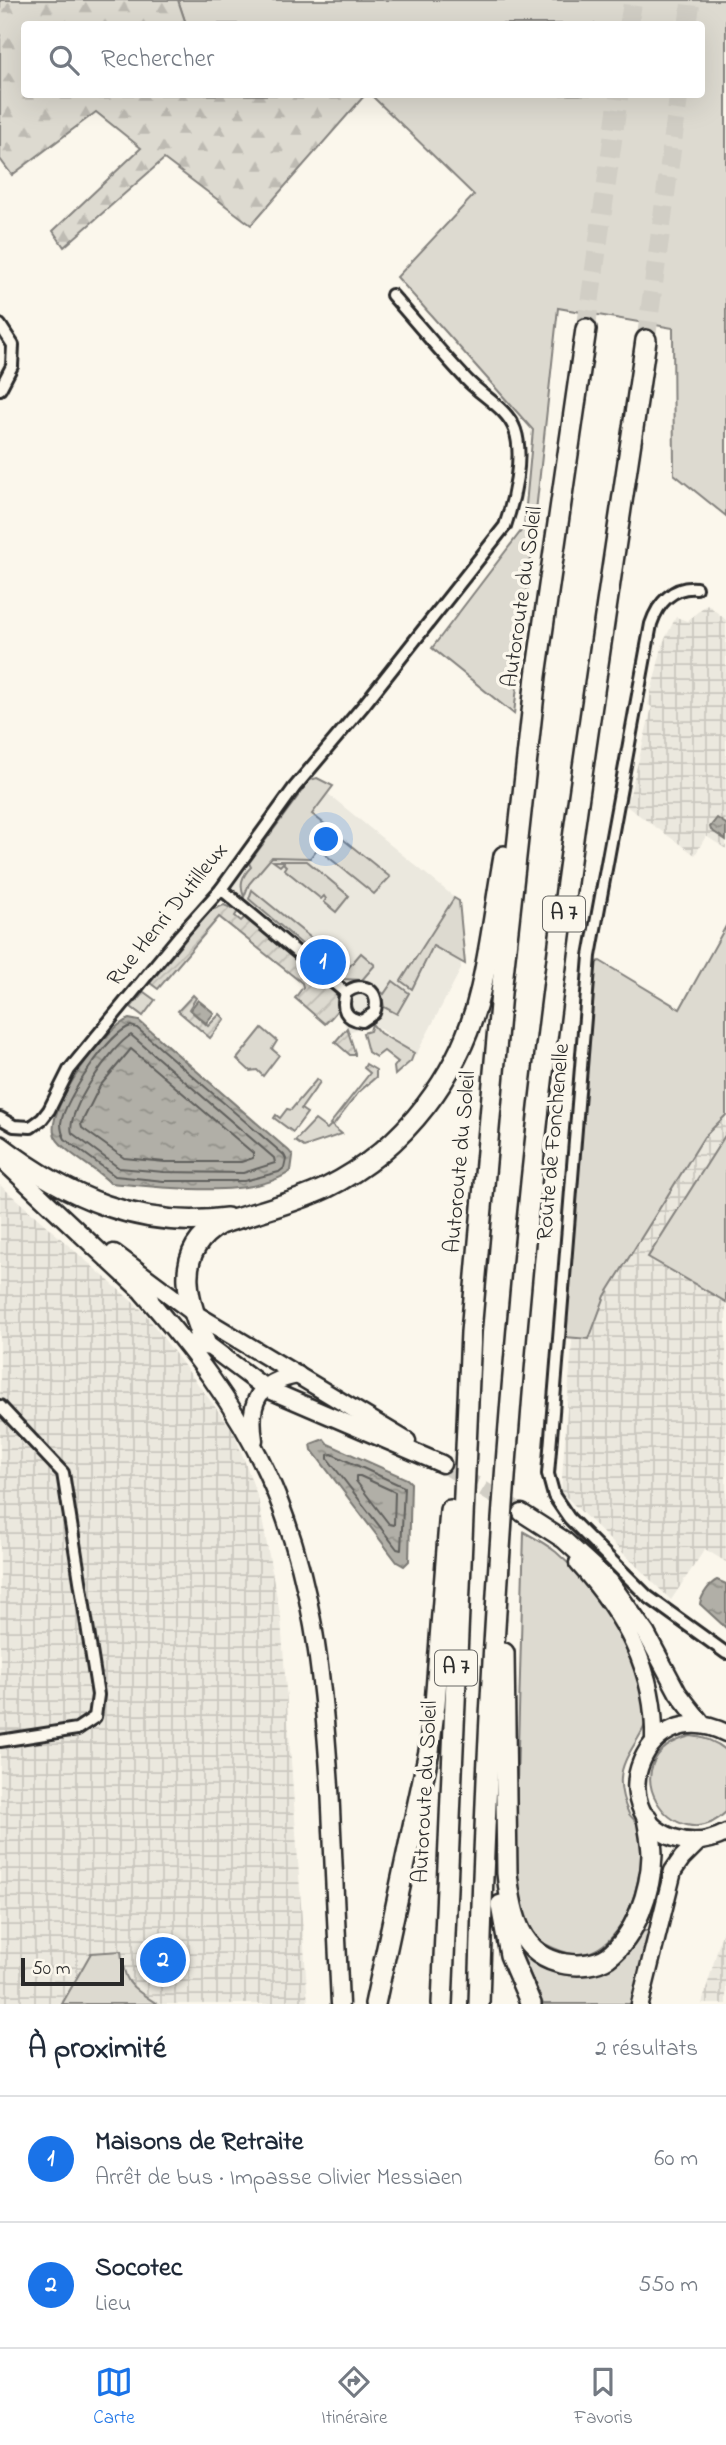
<!DOCTYPE html>
<html lang="fr">
<head>
<meta charset="utf-8">
<style>
  body { margin:0; font-family:"Indie Flower",sans-serif; background:#f6f6f7; color:#1f2937 }
  .scale { position:absolute; left:21px; bottom:18px; width:103px; box-sizing:border-box; padding-left:7px; border:4px solid #2b2b2b; border-top:0; font-size:19px; line-height:24px; white-space:nowrap; color:#2b2b2b; -webkit-text-stroke:5px #fbf7ec; paint-order:stroke }
  .you { position:absolute; left:327px; top:840px; width:24px; height:24px; margin:-18px; border:5px solid #fff; border-radius:50%; background:#1a73e8; box-shadow:0 0 0 10px #1a73e833 }
  .badge { display:grid; place-items:center; width:46px; height:46px; border-radius:50%; background:#1a73e8; color:#fff; font-size:23px; font-weight:700 }
  .pin { position:absolute; translate:-50% -50%; border:4px solid #fff; box-shadow:0 2px 7px #0006 }
  .list { margin:0; padding:0; list-style:none }
  h2 { display:flex; justify-content:space-between; align-items:center; height:91px; margin:0; padding:0 28px; font-size:30px }
  h2 small { font-size:23px; font-weight:400; color:#747a83 }
  .list li { display:grid; grid-template-columns:46px 1fr auto; gap:21px; align-items:center; box-sizing:border-box; height:126px; padding:0 28px; border-top:2px solid #e0e1e3 }
  .list b { display:block; font-size:26px; white-space:nowrap }
  .list p { margin:0; font-size:23px; white-space:nowrap; color:#747a83 }
  .list em { font-size:23px; font-style:normal; color:#747a83 }
  .icon { flex:none; width:38px; height:38px; fill:none; stroke:currentColor; stroke-width:2; stroke-linecap:round; stroke-linejoin:round }
  .map { position:relative; flex:none; width:726px; height:2004px; overflow:hidden }
  .search { position:absolute; background:#fff; box-shadow:0 7px 28px #0002; left:21px; right:21px; top:21px; height:77px; display:flex; align-items:center; gap:18px; box-sizing:border-box; padding:0 24px; border-radius:7px; color:#747a83; font-size:26px }
  .sheet { height:343px; background:#fff }
  nav { display:flex; justify-content:space-around; align-items:center; box-sizing:border-box; height:98px; border-top:2px solid #e0e1e3; background:#fff; font-size:19px; color:#747a83 }
  nav a { display:grid; justify-items:center; gap:4px }
  nav .on { color:#1a73e8 }
  .map>svg:first-child { display:block }
</style>
</head>
<body>
<div class="map">
<svg width="726" height="2004" viewBox="0 0 726 2004">
  <defs>
    <pattern id="industrial-grid" width="8" height="8" patternUnits="userSpaceOnUse" patternTransform="scale(1.75)"><rect width="8" height="8" fill="#ebe8de"/><path d="M0 4h8M4 0v8" fill="none" stroke="#cac7bf"/></pattern>
    <pattern id="forest-firs" width="22" height="20" patternUnits="userSpaceOnUse" patternTransform="scale(1.75)"><rect width="22" height="20" fill="#dddad0"/><path d="M5 1l3.5 6h-7zM16 11l3.5 6h-7z" fill="#bebbb3"/></pattern>
    <pattern id="garden-furrows" width="10" height="10" patternUnits="userSpaceOnUse" patternTransform="scale(1.75)"><rect width="10" height="10" fill="#dddad0"/><path d="M-1 1l2-2M0 10L10 0M9 11l2-2" fill="none" stroke="#bebbb3"/></pattern>
    <pattern id="water-ripples" width="26" height="14" patternUnits="userSpaceOnUse" patternTransform="scale(1.75)"><rect width="26" height="14" fill="#b1afa7"/><path d="M2 4q2-2 4 0t4 0M15 11q2-2 4 0t4 0" fill="none" stroke="#908f88"/></pattern>
  </defs>
  <rect width="100%" height="100%" fill="#fbf7ec"/>
  <filter id="ink" filterUnits="userSpaceOnUse"><feTurbulence type="fractalNoise" baseFrequency=".0143" numOctaves="2"/><feDisplacementMap in="SourceGraphic" scale="14" xChannelSelector="R" yChannelSelector="G"/><feConvolveMatrix kernelMatrix="1 2 1 2 8 2 1 2 1" color-interpolation-filters="sRGB"/></filter>
  <g filter="url(#ink)">
    <polygon fill="#ebe8de" points="316,784 459,901 461,969 416,1055 373,1024 348,1032 339,1010 339,1000 333,990 219,897"/>
    <g fill="url(#industrial-grid)">
      <polygon points="707,604 726,620 726,849 706,836 695,855 622,803 630,794 652,707 648,705 663,643 676,617 687,621"/>
      <polygon points="600,961 726,1038 726,1562 705,1549 671,1600 561,1492"/>
      <polygon points="0,1185 143,1311 234,1432 258,1498 281,1619 308,2004 157,2004 135,1989 123,1973 120,1951 91,1953 62,2004 0,2004"/>
      <polygon points="726,1919 726,2004 702,2004"/>
    </g>
    <g fill="#dddad0" stroke="#84827e" stroke-width="2">
      <polygon points="178,0 726,0 726,516 674,474 673,328 558,308 514,714 432,648 524,527 533,430 397,277 474,195 371,95 702,94 702,24 186,24"/>
      <path d="M317,778L333,786L312,814L332,830L310,858L272,857L249,884L244,897C239,884 242,876 251,867L249,863L310,780Z"/>
      <polygon points="334,832 390,877 374,894 321,851"/>
      <polygon points="273,861 307,861 349,896 336,912 324,902 326,899 324,896 321,899 284,869 286,866 283,863 280,866"/>
      <polygon points="252,890 348,968 361,953 375,965 362,980 343,979 249,899"/>
      <polygon points="454,898 459,901 465,964 433,946 412,989 401,981"/>
      <polygon points="726,926 726,1115 704,1137 605,1296 589,1339 565,1337 595,963 600,961 680,1009"/>
      <polygon points="393,981 409,993 397,1014 384,1007 382,996 377,992 379,990 384,994"/>
      <polygon points="144,992 155,1000 143,1016 131,1007"/>
      <polygon points="372,1024 380,1033 414,1053 411,1061 395,1075 394,1067 398,1062 384,1051 376,1057 368,1052 363,1033 370,1031"/>
      <polygon points="262,1028 277,1041 272,1049 279,1055 263,1076 257,1070 250,1071 237,1059"/>
      <polygon points="317,1079 320,1082 301,1109 307,1113 293,1132 274,1118 276,1115 280,1118 287,1109 291,1110"/>
      <polygon points="315,1120 327,1129 331,1125 342,1134 304,1147 295,1141"/>
      <polygon points="726,1134 726,1302 648,1257"/>
      <path d="M524,1532C535,1538 546,1544 556,1552C594,1584 622,1633 638,1679C641,1688 648,1700 648,1710C648,1734 622,1753 621,1778C620,1789 624,1804 629,1814C632,1818 637,1822 639,1826C646,1843 641,1867 637,1884C629,1921 602,1970 556,1949C547,1945 535,1940 530,1932C516,1910 517,1879 515,1854Z"/>
      <path d="M691,1736C705,1737 715,1741 726,1750V1812C674,1864 605,1757 691,1736Z"/>
      <path d="M653,1929L634,2004H543L516,1941C523,1949 532,1963 543,1968C580,1985 622,1967 640,1932Z"/>
      <path d="M121,1951C124,1984 130,1986 157,2004H62L91,1953Z"/>
    </g>
    <polygon fill="url(#forest-firs)" stroke="#84827e" stroke-width="2" points="0,0 178,0 186,24 24,24 24,94 365,95 251,225 164,159 64,247 53,231 141,148 96,112 12,175 0,159"/>
    <g fill="url(#garden-furrows)" stroke="#84827e" stroke-width="2">
      <path d="M224,905L238,911L235,916L241,921L245,917L335,991C343,1008 338,1011 325,1024L295,998L303,987L302,983L219,917L158,989L150,983L209,911Z"/>
      <polygon points="193,995 196,998 189,1009 208,1026 220,1014 225,1019 210,1038 178,1011"/>
      <polygon points="347,1028 355,1053 355,1055 350,1055 335,1042"/>
      <polygon points="366,1064 376,1070 376,1077 359,1092 333,1126 330,1124 370,1073 364,1068"/>
    </g>
    <g fill="url(#water-ripples)" stroke="#7b7a75" stroke-width="2">
      <polygon points="717,818 726,824 726,840 711,830 710,827"/>
      <polygon points="198,1000 214,1013 206,1023 190,1010"/>
      <path d="M129,1019L139,1021L289,1151L293,1156L291,1171C252,1200 158,1187 110,1183C98,1169 57,1149 54,1133C48,1106 104,1028 129,1019Z"/>
      <polygon points="324,1439 328,1444 407,1479 411,1483 409,1561 404,1566 397,1562 312,1450 311,1444"/>
      <path d="M717,1580L726,1584V1628L700,1604C701,1596 710,1583 717,1580Z"/>
    </g>
    <g fill="none" stroke-linecap="round" stroke-linejoin="round">
      <g stroke="#61605d" stroke-width="2">
        <path d="M131,1026L137,1028L284,1155L286,1159L284,1168L279,1172L244,1181H164L115,1176L65,1139C62,1134 61,1130 61,1123C64,1101 109,1032 131,1026Z"/>
        <path d="M131,1035L274,1158L275,1163L243,1173L164,1172L119,1168L72,1133C65,1112 112,1046 131,1035Z"/>
        <polygon points="131,1049 253,1153 253,1158 241,1162 165,1162 124,1158 82,1128 81,1124 100,1086"/>
        <polygon points="332,1454 404,1487 401,1550 397,1549 328,1459 328,1455"/>
        <polygon points="356,1476 360,1476 395,1492 394,1525 389,1524 356,1481"/>
      </g>
      <polyline stroke="#d1cec5" stroke-width="16" stroke-dasharray="16 8" stroke-linecap="butt" points="442,1464 522,1513"/>
      <g stroke="#d1cec5" stroke-width="19" stroke-dasharray="19 10" stroke-linecap="butt">
        <polyline points="629,24 633,0"/>
        <polyline points="688,24 691,0"/>
        <polyline points="586,329 619,94"/>
        <polyline points="646,340 679,94"/>
      </g>
      <defs>
        <g id="street">
          <polyline points="0,325 13,345 12,366 0,389"/>
          <path d="M696,588C673,586 658,603 651,624L590,956L548,1474L554,1496L569,1518L647,1596L726,1653"/>
          <path d="M221,889L346,993C341,1008 345,1019 362,1021L374,1013C382,992 363,979 346,993"/>
          <path d="M0,1118L14,1126L31,1127L42,1119L49,1110L69,1070L180,935L221,889L294,788L363,706L505,526C514,500 524,456 515,430C508,409 482,396 467,380C441,353 417,323 392,295"/>
          <polyline points="0,1406 63,1473 98,1695 95,1717 77,1729 0,1741"/>
        </g>
        <g id="secondary">
          <polyline points="0,1158 150,1299"/>
          <polyline points="114,1253 194,1313 407,1441"/>
          <path d="M143,1293C191,1348 235,1404 266,1471C313,1571 323,1678 330,1787C334,1859 336,1932 340,2004"/>
          <polyline points="197,1337 265,1388 442,1464"/>
          <path d="M254,1440C248,1401 258,1382 298,1375"/>
          <polyline points="522,1513 564,1540 610,1582 646,1633 678,1693 703,1725"/>
          <path d="M578,1563C624,1614 656,1670 654,1741"/>
          <path d="M726,1733C645,1693 600,1812 674,1838C692,1844 709,1842 726,1833"/>
          <polyline points="640,2004 673,1871 682,1858 698,1842"/>
        </g>
        <g id="highway">
          <path d="M0,1146C67,1197 141,1230 227,1218"/>
          <path d="M206,1345C189,1303 170,1252 220,1224C256,1212 292,1204 326,1188C405,1149 462,1073 481,988C491,945 496,900 504,856"/>
          <path d="M504,1653L507,1873C511,1913 519,1957 566,1964C579,1966 596,1965 608,1957C636,1936 651,1890 652,1855C652,1843 649,1830 647,1818"/>
          <polyline points="501,1905 510,1955 531,2004"/>
          <polyline points="375,2004 429,1751 435,1704 450,1510"/>
          <polyline points="442,2004 471,1332 501,993 536,676 586,329"/>
          <path d="M479,2004C486,1729 503,1455 531,1182C560,900 605,620 646,340"/>
        </g>
      </defs>
      <use href="#street" stroke="#2b2b2b" stroke-width="16"/>
      <use href="#secondary" stroke="#2b2b2b" stroke-width="21"/>
      <use href="#highway" stroke="#2b2b2b" stroke-width="24"/>
      <use href="#street" stroke="#fbf7ec" stroke-width="10"/>
      <use href="#secondary" stroke="#fbf7ec" stroke-width="16"/>
      <use href="#highway" stroke="#fbf7ec" stroke-width="19"/>
    </g>
  </g>
  <g text-anchor="middle" dominant-baseline="central" stroke-width="7" stroke-linejoin="round" paint-order="stroke">
    <g fill="#fbf7ec" stroke="#696865" stroke-width="2">
      <rect x="543" y="896.5" width="42" height="35" rx="5"/>
      <rect x="435" y="1650.5" width="42" height="35" rx="5"/>
    </g>
    <g font-size="21" font-weight="bold" fill="#2b2b2b">
      <text x="564" y="914">A 7</text>
      <text x="456" y="1668">A 7</text>
    </g>
    <g font-size="23" fill="#2b2b2b" stroke="#fbf7ec">
      <text transform="translate(523 597) rotate(-82)">Autoroute du Soleil</text>
      <text transform="translate(168 915) rotate(-51)">Rue Henri Dutilleux</text>
      <text transform="translate(554 1142) rotate(-85)">Route de Fonchenelle</text>
      <text transform="translate(461 1162) rotate(-85)">Autoroute du Soleil</text>
      <text transform="translate(426 1792) rotate(-87)">Autoroute du Soleil</text>
    </g>
  </g>
</svg>
<div class="scale">50 m</div>
<div class="you"></div>
<div class="pin badge" style="left:323px;top:962px">1</div>
<div class="pin badge" style="left:163px;top:1960px">2</div>
<div class="search"><svg class="icon" aria-label="search" viewBox="0 0 24 24"><circle cx="10" cy="10" r="6"/><path d="M15 15l6 6"/></svg>Rechercher</div>
</div>
<section class="sheet">
<h2>À proximité<small>2 résultats</small></h2>
<ul class="list">
<li><span class="badge">1</span><div><b>Maisons de Retraite</b><p>Arrêt de bus · Impasse Olivier Messiaen</p></div><em>60 m</em></li>
<li><span class="badge">2</span><div><b>Socotec</b><p>Lieu</p></div><em>550 m</em></li>
</ul>
</section>
<nav>
<a class="on"><svg class="icon" aria-label="map" viewBox="0 0 24 24"><path d="M3 6l6-2 6 2 6-2v14l-6 2-6-2-6 2zM9 4v14M15 6v14"/></svg>Carte</a>
<a><svg class="icon" aria-label="directions" viewBox="0 0 24 24"><path d="M12 3l9 9-9 9-9-9zM9 14v-3h6M13 9l2 2-2 2"/></svg>Itinéraire</a>
<a><svg class="icon" aria-label="saved" viewBox="0 0 24 24"><path d="M7 4h10v16l-5-4-5 4z"/></svg>Favoris</a>
</nav>
</body>
</html>
